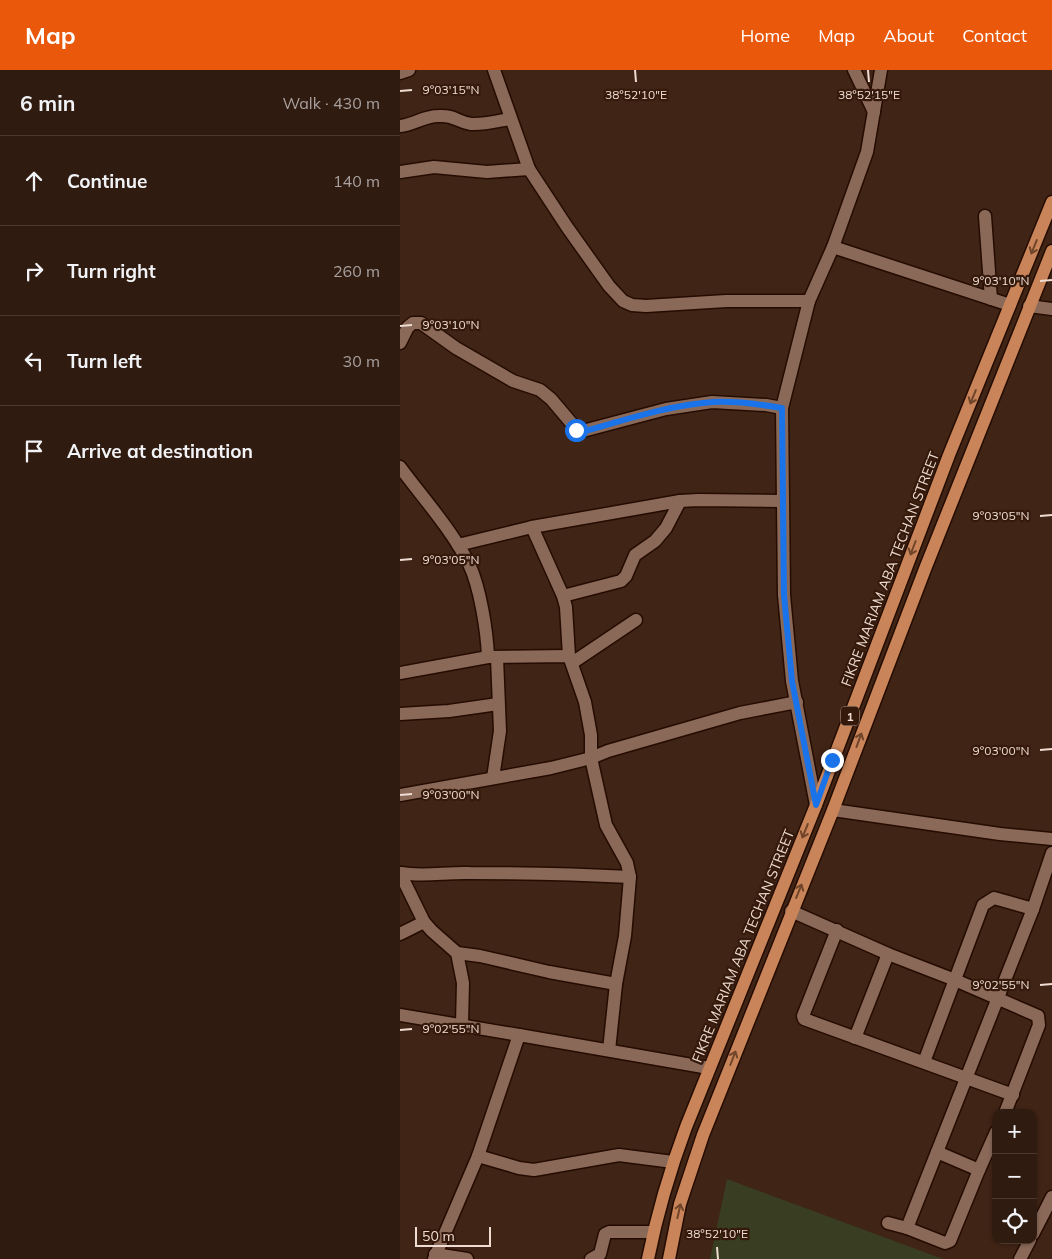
<!DOCTYPE html>
<html lang="en">
<head>
<meta charset="utf-8">
<style>
  body { margin:0; font-family:Mulish,sans-serif; background:#382419; color:#f1f3f6 }
  .controls { position:absolute; right:15px; bottom:15px; display:grid; overflow:hidden; border-radius:10px; box-shadow:0 1px 4px #0004 }
  .controls button { width:45px; height:45px; display:grid; place-items:center; padding:0; border:0; border-bottom:1px solid #4b3930; background:#301b10; color:#f1f3f6; font:25px sans-serif }
  .scale { position:absolute; left:15px; bottom:12px; width:76px; box-sizing:border-box; padding-left:5px; border:2px solid #efdcd2; border-top:0; font-size:14px; line-height:18px; white-space:nowrap; color:#efdcd2; -webkit-text-stroke:4px #351a0b; paint-order:stroke }
  .stop { position:absolute; width:15px; height:15px; margin:-11px; border:4px solid #1a73e8; border-radius:50%; background:#fff }
  .stop.end { background:#1a73e8; border-color:#fff; box-shadow:0 1px 5px #0008 }
  .list { margin:0; padding:0; list-style:none }
  h2 { display:flex; justify-content:space-between; align-items:center; height:65px; margin:0; padding:0 20px; font-size:21px }
  h2 small { font-size:16px; font-weight:400; color:#a8a19f }
  .list li { display:grid; grid-template-columns:32px 1fr auto; gap:15px; align-items:center; box-sizing:border-box; height:90px; padding:0 20px; border-top:1px solid #4b3930 }
  .list b { display:block; font-size:19px; white-space:nowrap }
  .list em { font-size:16px; font-style:normal; color:#a8a19f }
  .icon { flex:none; width:28px; height:28px; fill:none; stroke:currentColor; stroke-width:2; stroke-linecap:round; stroke-linejoin:round }
  .map { position:relative; flex:none; width:652px; height:1189px; overflow:hidden }
  header { display:flex; align-items:center; gap:30px; box-sizing:border-box; height:70px; padding:0 25px; background:#ea580c; color:#fff }
  header strong { font-size:24px }
  nav { display:flex; gap:28px; margin-inline-start:auto; font-size:18px }
  main { display:flex }
  aside { flex:1; background:#301b10 }
  .map>svg:first-child { display:block }
</style>
</head>
<body>
<header>
<strong>Map</strong>
<nav><a>Home</a><a>Map</a><a>About</a><a>Contact</a></nav>
</header>
<main>
<aside>
<h2>6 min<small>Walk · 430 m</small></h2>
<ul class="list">
<li><svg class="icon" aria-label="ahead" viewBox="0 0 24 24"><path d="M12 20V5M6 11l6-6 6 6"/></svg><div><b>Continue</b></div><em>140 m</em></li>
<li><svg class="icon" aria-label="right" viewBox="0 0 24 24"><path d="M7 20v-9h11M14 6l5 5-5 5"/></svg><div><b>Turn right</b></div><em>260 m</em></li>
<li><svg class="icon" aria-label="left" viewBox="0 0 24 24"><path d="M17 20v-9H6M10 6l-5 5 5 5"/></svg><div><b>Turn left</b></div><em>30 m</em></li>
<li><svg class="icon" aria-label="arrive" viewBox="0 0 24 24"><path d="M6 21V4h12l-3 4 3 4H6"/></svg><div><b>Arrive at destination</b></div></li>
</ul>
</aside>
<div class="map">
<svg width="652" height="1189" viewBox="0 0 652 1189">
  <rect width="100%" height="100%" fill="#402415"/>
  <polygon fill="#393d21" points="327,1109 543,1189 310,1189"/>
  <g fill="none" stroke-linecap="round" stroke-linejoin="round">
    <defs>
      <g id="minor">
        <polyline points="94,0 129,99 167,157 209,216 223,231 232,235 246,236 326,231 409,231"/>
        <polyline points="454,0 474,42"/>
        <polyline points="0,3 9,0"/>
        <path d="M0,56C13,55 24,46 38,46C55,45 57,52 71,54C83,55 98,51 110,49"/>
        <polyline points="0,102 34,97 87,102 129,99"/>
        <polyline points="585,146 591,229"/>
        <polyline points="433,177 610,235"/>
        <polyline points="629,236 652,239"/>
        <polyline points="0,273 8,257 13,253 21,253 56,278 113,311 140,320 151,329 179,362 266,339 312,332 366,335 382,338"/>
        <path d="M0,397C23,428 51,459 69,494C80,517 87,561 88,587L169,586L185,632L191,665V688L206,755L227,793L230,807L225,866L216,914L209,980"/>
        <polyline points="132,457 163,526 166,537 169,586"/>
        <polyline points="58,475 132,457 280,431 298,430 382,431"/>
        <polyline points="163,526 221,511 226,506 235,485 255,471 266,458 280,431"/>
        <polyline points="172,593 236,550"/>
        <polyline points="0,603 88,587"/>
        <polyline points="0,644 49,641 98,634"/>
        <polyline points="93,708 100,661 97,588"/>
        <polyline points="0,725 151,698 191,688 208,681 340,643 397,632"/>
        <polyline points="416,735 392,611 384,525 382,338 409,231 433,177 467,82 481,0"/>
        <polyline points="433,740 600,764 652,769"/>
        <polyline points="0,803 24,852 32,861 57,883 63,913 62,954"/>
        <path d="M1,803C23,807 47,802 70,803C123,803 176,804 230,807"/>
        <polyline points="391,841 488,884 555,910 638,946 639,955 605,1043"/>
        <polyline points="437,860 403,946 404,949 613,1025"/>
        <polyline points="0,864 24,852"/>
        <polyline points="57,883 80,886 149,902 216,914"/>
        <polyline points="0,945 119,965"/>
        <polyline points="455,968 488,884"/>
        <polyline points="524,992 583,835 594,828 633,839"/>
        <polyline points="537,1082 579,1100"/>
        <polyline points="78,1086 119,1098 134,1100 219,1085 273,1092"/>
        <polyline points="488,1153 507,1158 545,1173 550,1171 579,1100 596,1062"/>
        <polyline points="507,1158 633,839 652,783"/>
        <polyline points="633,1164 652,1127"/>
        <polyline points="35,1184 67,1189"/>
        <polyline points="34,1189 78,1086 119,965 309,998"/>
        <polyline points="191,1189 200,1184 205,1164 209,1162 253,1162"/>
        <polyline points="620,1189 630,1170"/>
      </g>
      <g id="primary">
        <path d="M248,1189C257,1144 270,1100 286,1057L416,735L549,385L652,132"/>
        <polyline points="269,1189 280,1134 303,1065 433,740 525,499 652,181"/>
      </g>
    </defs>
    <use href="#minor" stroke="#250c01" stroke-width="15"/>
    <use href="#primary" stroke="#250c01" stroke-width="15"/>
    <use href="#minor" stroke="#8a6958" stroke-width="12"/>
    <use href="#primary" stroke="#c98559" stroke-width="12"/>
  </g>
  <defs><path id="oneway-shaft" d="M-6 0H5M1.5-3L5.5 0L1.5 3" fill="none" stroke-width="1.6" stroke-linecap="round" stroke-linejoin="round" transform="scale(1.25)"/></defs>
  <g stroke="#70452a">
    <use href="#oneway-shaft" transform="translate(634 177) rotate(112)"/>
    <use href="#oneway-shaft" transform="translate(573 327) rotate(112)"/>
    <use href="#oneway-shaft" transform="translate(513 478) rotate(111)"/>
    <use href="#oneway-shaft" transform="translate(459 670) rotate(-70)"/>
    <use href="#oneway-shaft" transform="translate(405 761) rotate(112)"/>
    <use href="#oneway-shaft" transform="translate(399 821) rotate(-68)"/>
    <use href="#oneway-shaft" transform="translate(333 988) rotate(-69)"/>
    <use href="#oneway-shaft" transform="translate(279 1141) rotate(-77)"/>
  </g>
  <g fill="none" stroke-linecap="round" stroke-linejoin="round">
    <path stroke="#1a73e8" stroke-width="6" d="M176,360L182,362C225,350 269,335 313,332C335,331 359,334 382,338L384,525L392,611L416,735L432,690"/>
  </g>
  <path fill="none" stroke="#efdcd2" stroke-width="2" d="M235,0L236,12M468,0L469,12M0,21L12,20M640,211L652,210M0,256L12,255M640,446L652,445M0,490L12,489M640,680L652,679M0,725L12,724M640,915L652,914M0,960L12,959M317,1177L318,1189"/>
  <g text-anchor="middle" dominant-baseline="central" stroke-width="4.5" stroke-linejoin="round" paint-order="stroke">
    <rect fill="#351a0b" stroke="#b7a296" stroke-width="1" x="441" y="636.5" width="18" height="19" rx="4"/>
    <g font-size="12" font-weight="bold" fill="#efdcd2">
      <text x="450" y="646">1</text>
    </g>
    <g font-size="14" fill="#efdcd2" stroke="#351a0b">
      <text transform="translate(490 499) rotate(-69)">FIKRE MARIAM ABA TECHAN STREET</text>
      <text transform="translate(343 876) rotate(-68)">FIKRE MARIAM ABA TECHAN STREET</text>
    </g>
  </g>
  <g font-size="12" text-anchor="middle" fill="#efdcd2" stroke="#351a0b" stroke-width="4.5" stroke-linejoin="round" paint-order="stroke">
    <text x="51" y="24">9°03'15"N</text>
    <text x="236" y="29">38°52'10"E</text>
    <text x="469" y="29">38°52'15"E</text>
    <text x="601" y="215">9°03'10"N</text>
    <text x="51" y="259">9°03'10"N</text>
    <text x="601" y="450">9°03'05"N</text>
    <text x="51" y="494">9°03'05"N</text>
    <text x="601" y="685">9°03'00"N</text>
    <text x="51" y="729">9°03'00"N</text>
    <text x="601" y="919">9°02'55"N</text>
    <text x="51" y="963">9°02'55"N</text>
    <text x="317" y="1168">38°52'10"E</text>
  </g>
</svg>
<div class="controls">
<button>+</button>
<button>−</button>
<button><svg class="icon" aria-label="locate" viewBox="0 0 24 24"><circle cx="12" cy="12" r="6"/><path d="M12 2v4M12 18v4M2 12h4M18 12h4"/></svg></button>
</div>
<div class="scale">50 m</div>
<div class="stop" style="left:176px;top:360px"></div>
<div class="stop end" style="left:432px;top:690px"></div>
</div>
</main>
</body>
</html>
